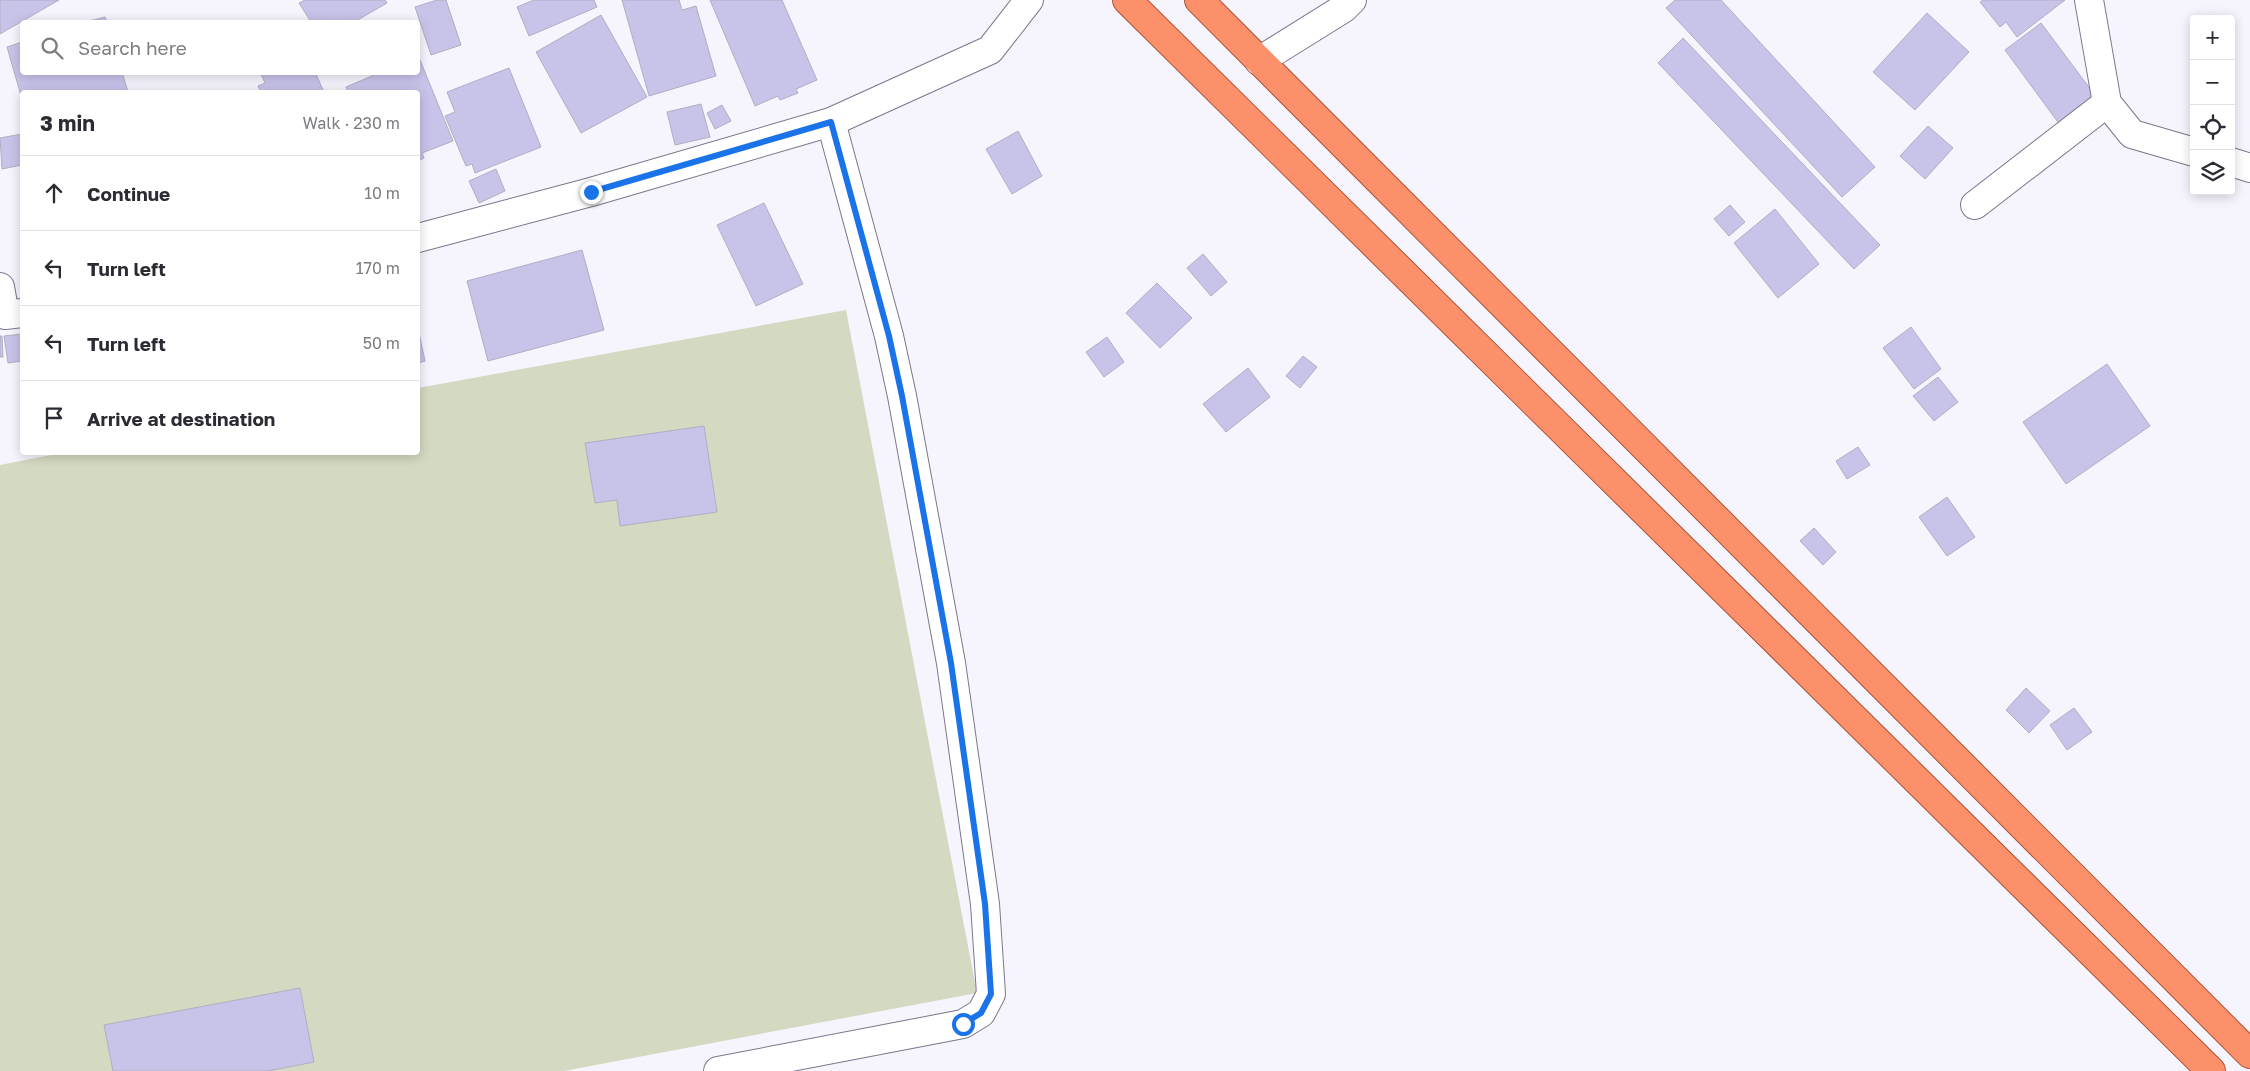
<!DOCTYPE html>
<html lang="en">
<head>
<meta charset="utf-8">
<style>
  body { margin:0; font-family:"Golos Text",sans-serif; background:#f2f2f3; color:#2b2b33 }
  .controls { position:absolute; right:15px; top:15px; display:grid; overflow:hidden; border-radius:5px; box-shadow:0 2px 12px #0003 }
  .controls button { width:45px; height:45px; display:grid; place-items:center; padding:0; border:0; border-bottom:1px solid #e1e1e2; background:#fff; color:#2b2b33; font:25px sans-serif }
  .stop { position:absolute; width:15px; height:15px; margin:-11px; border:4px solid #1a73e8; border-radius:50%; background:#fff }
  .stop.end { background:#1a73e8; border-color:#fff; box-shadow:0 1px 5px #0008 }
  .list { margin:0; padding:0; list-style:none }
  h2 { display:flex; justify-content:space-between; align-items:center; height:65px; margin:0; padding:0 20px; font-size:21px }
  h2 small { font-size:16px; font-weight:400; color:#7c7c81 }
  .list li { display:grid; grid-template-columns:32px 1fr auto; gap:15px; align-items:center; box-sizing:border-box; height:75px; padding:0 20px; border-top:1px solid #e1e1e2 }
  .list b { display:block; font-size:19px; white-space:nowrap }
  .list em { font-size:16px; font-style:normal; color:#7c7c81 }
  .icon { flex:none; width:28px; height:28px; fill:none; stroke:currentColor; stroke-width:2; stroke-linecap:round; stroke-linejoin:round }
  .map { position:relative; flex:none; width:2250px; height:1071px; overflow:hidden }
  .search { position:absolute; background:#fff; box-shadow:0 2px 12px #0003; left:20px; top:20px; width:400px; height:55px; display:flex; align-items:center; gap:12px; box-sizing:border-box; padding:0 18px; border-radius:5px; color:#7c7c81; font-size:19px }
  .panel { position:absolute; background:#fff; box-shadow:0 2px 12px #0003; left:20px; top:90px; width:400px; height:365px; border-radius:5px }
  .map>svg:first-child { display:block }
</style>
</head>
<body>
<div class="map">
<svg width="2250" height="1071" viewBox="0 0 2250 1071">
  <rect width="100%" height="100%" fill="#f6f5fe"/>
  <polygon fill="#d4d9c1" points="846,310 977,993 564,1071 0,1071 0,465 66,452 418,452 418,388"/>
  <g fill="#c8c3e9" stroke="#b0aec3">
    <polygon points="0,0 59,0 0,34"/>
    <polygon points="305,0 385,0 387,3 354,22 311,22 299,3"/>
    <polygon points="437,0 446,0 461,45 431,55 415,7"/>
    <polygon points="534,0 594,0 597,7 529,36 517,7"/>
    <polygon points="622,0 679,0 682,10 696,6 716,76 649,96"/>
    <polygon points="710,0 782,0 817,80 796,89 798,93 780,100 778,96 755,106"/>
    <polygon points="1675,0 1721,0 1875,167 1842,197 1666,8"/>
    <polygon points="1983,0 2065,0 2017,37 2006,22 2000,27 1980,2"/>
    <polygon points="1927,13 1969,52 1915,110 1873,72"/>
    <polygon points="601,15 647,97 581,133 536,52"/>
    <polygon points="105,17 107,22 86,22"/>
    <polygon points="2041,23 2097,98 2060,125 2005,50"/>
    <polygon points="1683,38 1880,245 1854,269 1658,63"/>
    <polygon points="22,42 22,72 122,72 128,92 22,92 22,99 7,47"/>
    <polygon points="418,55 453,141 422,153 424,158 418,161 418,92 348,92 346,87 381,72 418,72"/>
    <polygon points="509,68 541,147 475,173 472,164 466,166 445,116 455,112 447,92"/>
    <polygon points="260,72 315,72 324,92 261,92 258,86 265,83"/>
    <polygon points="701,104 710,137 675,145 667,112"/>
    <polygon points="722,105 731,121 715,129 707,113"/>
    <polygon points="1928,126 1953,148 1925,179 1900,156"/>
    <polygon points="1018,131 1042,176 1012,194 986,149"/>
    <polygon points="22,134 22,165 2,169 0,138"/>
    <polygon points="496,169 505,191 479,203 469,181"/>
    <polygon points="764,203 803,284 756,306 717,225"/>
    <polygon points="1730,205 1745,222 1729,236 1714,219"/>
    <polygon points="1775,209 1819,264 1778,298 1734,243"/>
    <polygon points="582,250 604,330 488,361 467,281"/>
    <polygon points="1203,254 1227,282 1211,296 1187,268"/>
    <polygon points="1157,283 1192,318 1160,348 1126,313"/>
    <polygon points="1911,327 1941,369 1914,389 1883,348"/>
    <polygon points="418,328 425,361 418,363"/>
    <polygon points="22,334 22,361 8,363 4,336"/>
    <polygon points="0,336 2,336 3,357 0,357"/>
    <polygon points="1107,337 1124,362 1104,377 1086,352"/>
    <polygon points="1303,356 1317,367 1300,388 1286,376"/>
    <polygon points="2107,364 2150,426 2066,484 2023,422"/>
    <polygon points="1248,368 1270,397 1226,432 1203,404"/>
    <polygon points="1938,377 1958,402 1934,421 1913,396"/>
    <polygon points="704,426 717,512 620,526 617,500 595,503 585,443"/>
    <polygon points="1858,447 1870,465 1847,479 1836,461"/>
    <polygon points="1947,497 1975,537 1947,556 1919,517"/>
    <polygon points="1814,528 1836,552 1823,565 1800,541"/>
    <polygon points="2026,688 2050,711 2029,733 2006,710"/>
    <polygon points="2074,708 2092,732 2067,750 2050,725"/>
    <polygon points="300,988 314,1062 268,1071 113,1071 104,1025"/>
  </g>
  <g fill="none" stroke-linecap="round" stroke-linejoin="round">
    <defs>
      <g id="minor">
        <polyline points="2089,0 2107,103 2132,134 2194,152"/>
        <polyline points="1259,61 1344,8 1352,0"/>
        <polyline points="2231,162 2250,168"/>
        <polyline points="1975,205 2107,103"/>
        <polyline points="418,238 591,192 831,122 990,50 1029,0"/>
        <polyline points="0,287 5,315 22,313"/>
        <polyline points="718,1071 963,1024 981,1013 991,994 985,904 951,663 902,396 889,336 831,122"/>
      </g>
      <g id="trunk">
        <polyline points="1127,0 2211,1071"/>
        <polyline points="1199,0 2250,1054"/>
      </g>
    </defs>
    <use href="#minor" stroke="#7a778c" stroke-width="30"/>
    <use href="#trunk" stroke="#ab5336" stroke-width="30"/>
    <use href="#minor" stroke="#fff" stroke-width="28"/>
    <use href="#trunk" stroke="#fc906a" stroke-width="28"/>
  </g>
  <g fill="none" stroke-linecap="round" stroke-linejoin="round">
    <polyline stroke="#1a73e8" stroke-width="6" points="591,192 831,122 889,336 902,396 951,663 985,904 991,994 981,1013 963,1024"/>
  </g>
</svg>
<div class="controls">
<button>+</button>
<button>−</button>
<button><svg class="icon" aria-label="locate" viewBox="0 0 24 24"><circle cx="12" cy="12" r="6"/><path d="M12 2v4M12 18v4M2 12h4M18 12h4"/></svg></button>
<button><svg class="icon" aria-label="layers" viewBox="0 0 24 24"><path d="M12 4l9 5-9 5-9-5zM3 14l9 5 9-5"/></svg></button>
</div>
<div class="stop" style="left:963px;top:1024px"></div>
<div class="stop end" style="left:591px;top:192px"></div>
<div class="search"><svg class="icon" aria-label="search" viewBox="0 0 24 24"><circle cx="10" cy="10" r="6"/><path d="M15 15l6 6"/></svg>Search here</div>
<section class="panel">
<h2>3 min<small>Walk · 230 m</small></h2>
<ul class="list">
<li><svg class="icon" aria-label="ahead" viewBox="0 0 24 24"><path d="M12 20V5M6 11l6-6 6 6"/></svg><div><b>Continue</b></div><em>10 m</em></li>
<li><svg class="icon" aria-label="left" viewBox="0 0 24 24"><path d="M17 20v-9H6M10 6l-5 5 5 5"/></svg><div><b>Turn left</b></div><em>170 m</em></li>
<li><svg class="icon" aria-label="left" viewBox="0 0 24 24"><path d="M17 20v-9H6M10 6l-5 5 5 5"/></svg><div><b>Turn left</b></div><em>50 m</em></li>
<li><svg class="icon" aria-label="arrive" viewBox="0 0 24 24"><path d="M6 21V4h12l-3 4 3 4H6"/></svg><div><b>Arrive at destination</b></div></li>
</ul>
</section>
</div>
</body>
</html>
